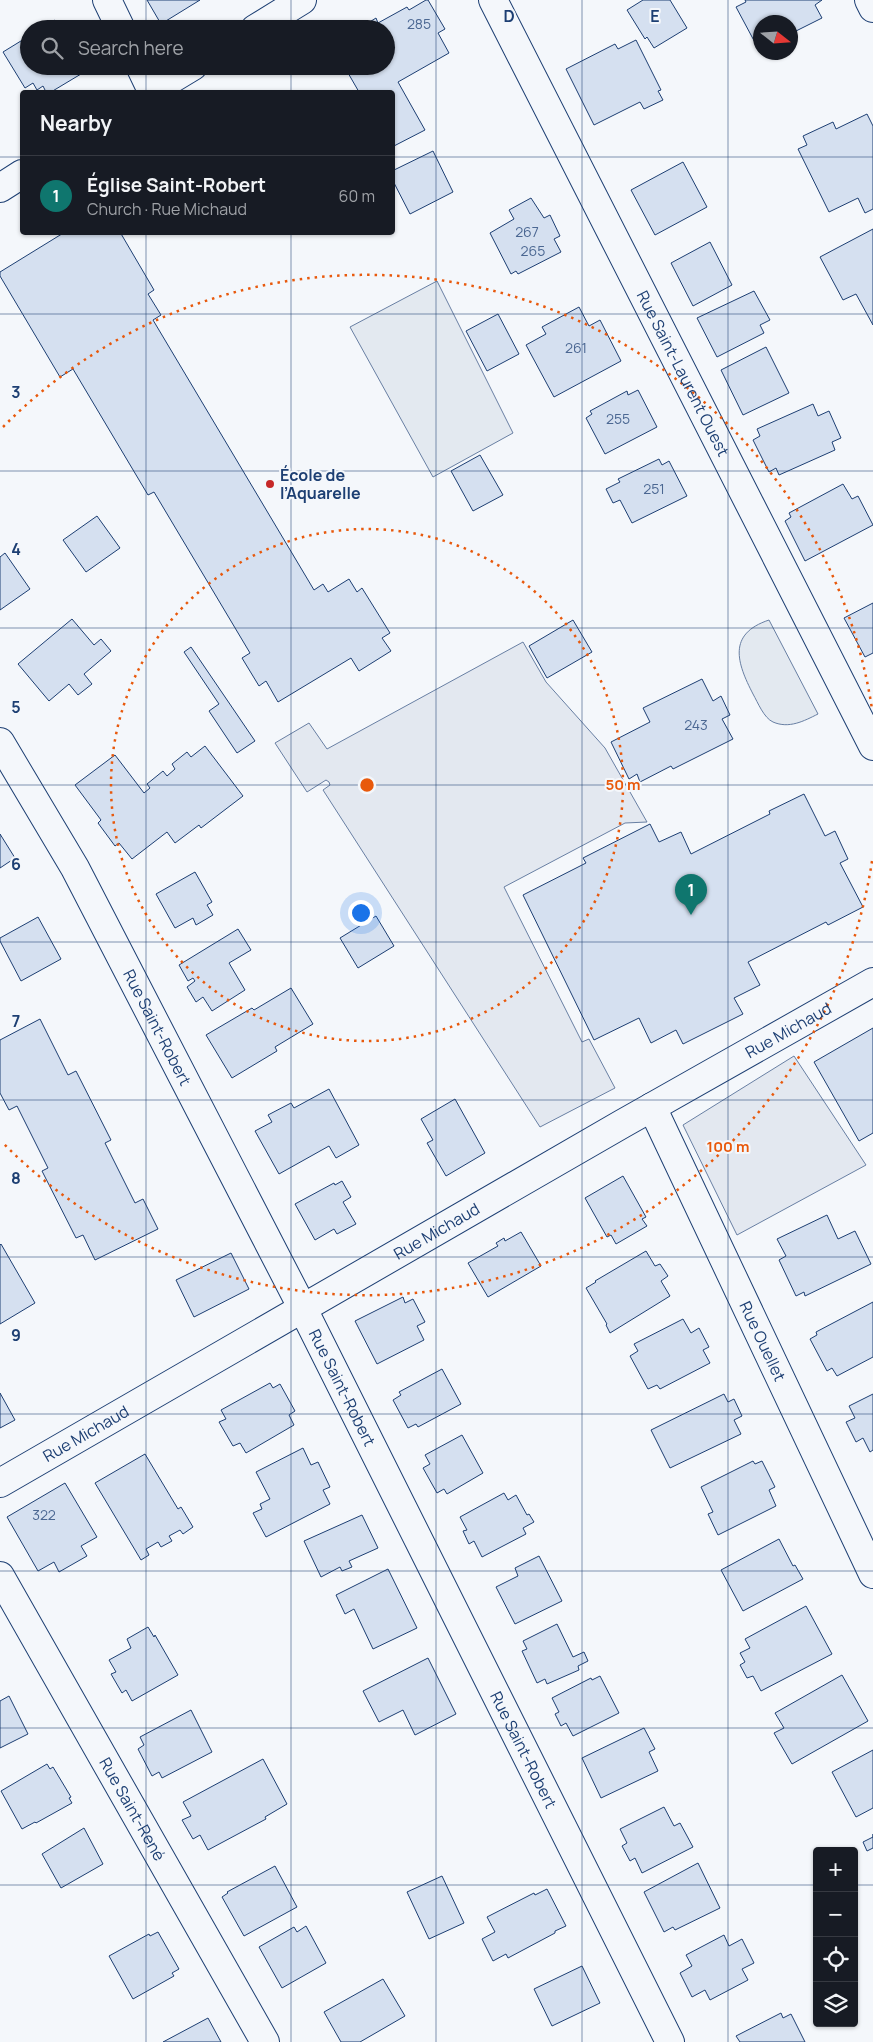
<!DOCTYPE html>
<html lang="en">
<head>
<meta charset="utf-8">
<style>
  body { margin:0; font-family:Manrope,sans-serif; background:#242831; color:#f1f3f6 }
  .controls { position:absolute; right:15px; bottom:15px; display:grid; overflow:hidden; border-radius:5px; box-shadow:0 1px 4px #0004 }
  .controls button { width:45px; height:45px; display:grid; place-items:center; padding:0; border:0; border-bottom:1px solid #363941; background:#171b24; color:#f1f3f6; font:25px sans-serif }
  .compass { position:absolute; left:753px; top:15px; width:45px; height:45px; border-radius:50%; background:#171b24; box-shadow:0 1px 4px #0004; rotate:107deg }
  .you { position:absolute; left:360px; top:912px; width:18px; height:18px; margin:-12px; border:4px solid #fff; border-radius:50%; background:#1a73e8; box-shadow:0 0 0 8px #1a73e833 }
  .badge { display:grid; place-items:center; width:32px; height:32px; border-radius:50%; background:#0f766e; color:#fff; font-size:16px; font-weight:700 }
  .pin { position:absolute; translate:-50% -41px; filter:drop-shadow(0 1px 2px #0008) }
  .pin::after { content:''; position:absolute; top:26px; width:18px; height:15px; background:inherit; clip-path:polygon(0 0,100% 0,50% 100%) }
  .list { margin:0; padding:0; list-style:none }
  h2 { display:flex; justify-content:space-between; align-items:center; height:65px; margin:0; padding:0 20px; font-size:21px }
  h2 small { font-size:16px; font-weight:400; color:#9ea1a6 }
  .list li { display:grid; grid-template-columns:32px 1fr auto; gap:15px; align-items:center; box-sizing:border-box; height:80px; padding:0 20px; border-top:1px solid #363941 }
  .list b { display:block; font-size:19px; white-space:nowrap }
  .list p { margin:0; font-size:16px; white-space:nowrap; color:#9ea1a6 }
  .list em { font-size:16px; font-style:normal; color:#9ea1a6 }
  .icon { flex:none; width:28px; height:28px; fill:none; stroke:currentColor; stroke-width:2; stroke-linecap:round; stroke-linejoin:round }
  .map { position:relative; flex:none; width:873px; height:2042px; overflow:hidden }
  .search { position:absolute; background:#171b24; box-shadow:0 1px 4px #0004; left:20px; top:20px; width:375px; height:55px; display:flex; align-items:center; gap:12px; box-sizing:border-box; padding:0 18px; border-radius:28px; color:#9ea1a6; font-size:19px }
  .panel { position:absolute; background:#171b24; box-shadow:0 1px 4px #0004; left:20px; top:90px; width:375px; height:145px; border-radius:5px }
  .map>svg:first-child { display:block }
</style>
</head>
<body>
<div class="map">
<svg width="873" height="2042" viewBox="0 0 873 2042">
  <rect width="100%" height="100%" fill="#f4f7fb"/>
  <g fill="#e3e9f0" stroke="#687fa3">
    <polygon points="437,281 513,433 433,477 350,327"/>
    <path d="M769,620L818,714C804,721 789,729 773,722C764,718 758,703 753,694C737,663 727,634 769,620Z"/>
  </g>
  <g fill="#e3e8f0" stroke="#687fa3">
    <polygon points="523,642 546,682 605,748 647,822 625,823 504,887 582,1042 589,1039 615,1088 540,1127 323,790 330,785 329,782 326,780 307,792 275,743 309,723 327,749"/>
    <polygon points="794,1056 866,1165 737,1235 683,1125"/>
  </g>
  <g fill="#d5e0f0" stroke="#1d3f73">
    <polygon points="147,0 200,0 161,24"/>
    <polygon points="426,0 428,0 445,29 438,33 449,53 398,82 425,130 392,147 392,92 359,92 344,66 386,66 386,29 360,28 376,18 378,23 407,7 409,10"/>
    <polygon points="643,0 670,0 687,28 654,48 647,37 645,39 627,10"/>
    <polygon points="745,0 822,0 815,5 822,18 790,34 790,22 760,22 760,49 759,50 736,7 746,2"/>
    <polygon points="55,20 60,29 41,29"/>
    <polygon points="29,36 29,66 76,66 81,74 51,92 46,92 43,86 37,90 33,83 25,88 3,52"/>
    <polygon points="636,40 661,90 658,91 663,100 644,109 640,102 594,125 566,69 615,44 618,49"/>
    <polygon points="867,114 873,126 873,209 865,213 858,198 829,212 798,149 807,145 803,136 833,122 836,129"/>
    <polygon points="433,151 453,192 410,214 392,179 392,171"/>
    <polygon points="683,162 707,207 655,235 631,190"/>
    <polygon points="531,198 544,218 550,215 560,236 554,239 561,252 518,274 516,271 511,274 490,233 514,219 509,210"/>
    <polygon points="873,229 873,325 856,294 843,300 820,257"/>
    <polygon points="65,232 120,232 154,290 148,294 161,315 153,320 314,590 323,584 328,592 349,579 357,592 362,588 390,633 382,638 391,651 359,671 351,658 278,702 266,681 259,686 242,658 250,653 154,492 148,495 73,369 60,377 0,276 0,272"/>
    <polygon points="710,242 732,285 693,306 671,263"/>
    <polygon points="754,291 770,320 760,325 764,333 717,357 697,318"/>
    <polygon points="579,307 589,326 600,320 621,361 554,397 526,345 546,334 542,327"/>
    <polygon points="498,314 519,354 487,371 466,331"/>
    <polygon points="766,347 789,393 743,415 721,370"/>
    <polygon points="638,390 657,427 605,454 586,418 592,414 590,411 627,391 628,395"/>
    <polygon points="813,404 818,416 829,411 841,438 832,442 835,450 779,475 776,468 769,472 753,440 760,436 757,429"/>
    <polygon points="480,455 503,495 473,511 451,471"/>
    <polygon points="659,459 662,465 669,461 687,496 632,523 620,500 613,503 606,489 620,482 618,479"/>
    <polygon points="843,484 852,499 858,496 873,525 805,561 785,521 791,517 789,513"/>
    <polygon points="97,516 120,548 86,572 63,540"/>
    <polygon points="5,553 30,589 0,610 0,557"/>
    <polygon points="873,603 873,653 865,657 844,618"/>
    <polygon points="72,619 94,645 101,639 111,651 84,674 92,684 78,695 69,684 49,701 18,664"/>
    <polygon points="573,620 592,652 547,678 529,646"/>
    <polygon points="191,647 255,741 237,753 209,711 219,704 184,652"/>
    <polygon points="702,679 713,701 721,696 730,715 722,719 733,739 673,769 671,766 640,782 637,774 629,779 611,742 650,722 643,708"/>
    <polygon points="205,746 243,796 201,828 199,825 175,843 167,832 132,859 119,843 115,846 98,823 101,820 75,785 115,755 144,793 150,788 147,784 163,771 167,776 175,769 172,764 187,752 191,757"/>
    <polygon points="804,794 825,836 835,831 848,859 840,863 863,907 828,925 826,922 748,962 760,985 734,998 743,1014 683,1044 676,1030 651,1043 639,1018 594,1040 523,895 586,863 583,858 650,824 659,842 681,832 691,854 770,814 769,811"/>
    <polygon points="0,834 15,858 0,868"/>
    <polygon points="195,872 212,902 207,905 213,915 196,925 193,918 175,928 156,894"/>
    <polygon points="376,916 394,946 358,968 340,938"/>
    <polygon points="38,917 61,959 21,981 0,941 0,938"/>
    <polygon points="238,929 251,950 229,963 245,990 212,1011 203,997 196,1002 187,987 195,981 193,978 188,981 179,965"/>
    <polygon points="291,988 313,1024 275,1047 277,1051 232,1078 206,1035 252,1008 254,1010"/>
    <polygon points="40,1019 68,1075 76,1071 111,1140 105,1143 135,1203 143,1199 158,1229 95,1260 83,1235 76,1238 42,1171 48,1168 17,1106 9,1110 0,1093 0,1040"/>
    <polygon points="873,1028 873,1133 859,1141 814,1062"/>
    <polygon points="329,1089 359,1145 336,1158 329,1146 279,1174 255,1131 272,1122 268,1115 291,1103 294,1108"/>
    <polygon points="455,1099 485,1153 446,1176 427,1143 433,1140 421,1119"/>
    <polygon points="623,1176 646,1217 642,1219 647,1226 616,1244 611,1235 607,1237 585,1198"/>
    <polygon points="342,1181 351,1197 343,1202 356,1224 337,1234 334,1229 315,1240 295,1204 334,1183 335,1185"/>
    <polygon points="827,1215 838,1239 855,1231 871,1264 805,1296 804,1292 796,1296 779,1260 786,1256 777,1239"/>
    <polygon points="521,1232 541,1266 488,1297 468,1263 498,1246 496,1243 504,1238 505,1241"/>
    <polygon points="1,1244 35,1303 0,1324 0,1245"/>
    <polygon points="646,1251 655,1266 660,1264 668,1276 661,1281 670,1296 610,1333 606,1325 607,1324 586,1288 596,1282 595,1281"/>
    <polygon points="231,1253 249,1289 194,1317 176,1280"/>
    <polygon points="403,1297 405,1303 413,1299 425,1322 417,1326 424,1340 377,1364 355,1321"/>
    <polygon points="873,1302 873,1357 837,1376 832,1368 827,1371 810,1339 817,1335 816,1332"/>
    <polygon points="683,1319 691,1333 699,1328 709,1347 703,1350 710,1363 660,1389 657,1385 648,1389 630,1356 638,1351 634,1344"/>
    <polygon points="442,1369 461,1404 418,1427 416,1424 408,1428 393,1400 401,1395 399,1392"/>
    <polygon points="270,1383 273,1388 280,1384 295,1411 289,1415 294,1425 246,1453 240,1443 233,1446 219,1422 226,1419 221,1410"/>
    <polygon points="0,1393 15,1420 0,1428"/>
    <polygon points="724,1394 728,1402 734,1399 742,1416 734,1420 741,1434 670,1468 651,1430"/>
    <polygon points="873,1394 873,1450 870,1452 863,1438 856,1442 846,1422 855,1418 849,1406"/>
    <polygon points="462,1435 483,1473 447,1494 444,1489 437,1493 423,1468 430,1464 425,1455"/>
    <polygon points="303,1448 311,1465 318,1462 330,1487 323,1490 330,1504 266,1537 253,1513 262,1509 260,1504 270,1499 256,1472"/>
    <polygon points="145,1454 178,1509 181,1507 193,1527 183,1534 180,1530 169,1536 172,1541 161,1547 158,1542 146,1549 149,1555 141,1560 95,1483"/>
    <polygon points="753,1461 755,1464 762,1461 775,1487 769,1490 776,1506 718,1535 708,1514 713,1512 701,1487"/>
    <polygon points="65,1483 97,1537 81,1546 87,1556 59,1572 54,1562 38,1571 7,1517"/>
    <polygon points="504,1493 508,1500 516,1495 527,1515 529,1514 534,1522 523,1528 526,1534 482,1557 474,1541 469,1544 463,1531 467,1530 460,1517"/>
    <polygon points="362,1515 378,1548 349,1561 352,1567 342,1571 340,1567 321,1577 304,1541"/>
    <polygon points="779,1539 793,1566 795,1565 803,1579 743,1611 721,1570"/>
    <polygon points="539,1556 562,1601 515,1624 496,1587 518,1576 515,1568"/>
    <polygon points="388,1569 417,1628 373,1649 354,1609 345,1614 336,1595"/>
    <polygon points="806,1606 832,1654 761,1691 753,1676 747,1678 740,1665 745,1662 740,1653 750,1648 745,1639"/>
    <polygon points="557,1624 573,1657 584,1652 588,1661 578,1666 579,1670 547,1684 545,1679 537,1683 522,1651 527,1649 523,1641"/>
    <polygon points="148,1627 154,1637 155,1635 178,1675 132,1701 126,1690 122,1693 111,1674 116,1672 109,1660 131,1648 127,1639"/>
    <polygon points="428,1658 456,1714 415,1735 403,1710 379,1722 363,1691"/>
    <polygon points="842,1675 868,1721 792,1764 774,1733 784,1728 775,1713"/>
    <polygon points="600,1676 619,1713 573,1736 566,1723 561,1726 555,1714 559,1712 552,1698 591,1678 592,1680"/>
    <polygon points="9,1696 28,1734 0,1748 0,1701"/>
    <polygon points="191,1710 212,1752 162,1778 159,1772 152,1776 138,1749 144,1745 140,1737"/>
    <polygon points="644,1728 655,1749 649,1752 658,1771 601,1798 582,1758"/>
    <polygon points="873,1750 873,1808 856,1817 832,1772"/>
    <polygon points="263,1759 287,1804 265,1817 266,1819 208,1850 200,1835 193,1839 182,1820 191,1816 183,1802"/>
    <polygon points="47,1764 50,1769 53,1767 71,1797 69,1798 72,1803 36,1823 35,1822 22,1829 1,1791"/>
    <polygon points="664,1807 674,1826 680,1823 693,1847 642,1873 635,1858 630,1861 622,1846 627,1843 620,1829"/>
    <polygon points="84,1828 103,1864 61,1888 42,1854"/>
    <polygon points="873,1834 873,1848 867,1851 863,1842 873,1837"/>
    <polygon points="698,1863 720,1908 675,1930 673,1927 664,1932 644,1892"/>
    <polygon points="275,1866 297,1907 244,1936 222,1897 228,1893 227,1892"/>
    <polygon points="442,1876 464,1923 429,1939 407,1892"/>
    <polygon points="547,1889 566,1926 555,1931 555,1933 508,1958 506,1954 493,1961 482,1939 495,1932 487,1917 534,1893 535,1895"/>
    <polygon points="306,1926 326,1963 282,1988 259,1947 294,1927 297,1932"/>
    <polygon points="158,1932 179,1969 172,1973 174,1976 133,1999 109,1956 149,1934 150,1936"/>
    <polygon points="724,1935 729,1946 742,1939 754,1963 742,1969 748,1980 710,2000 705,1990 692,1997 680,1973 692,1966 686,1955"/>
    <polygon points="582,1966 600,2003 552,2026 534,1989"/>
    <polygon points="383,1979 405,2016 360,2042 341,2042 324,2012"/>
    <polygon points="781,2013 783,2018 791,2014 805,2042 740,2042 736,2036"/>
    <polygon points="208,2018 221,2042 163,2042"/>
  </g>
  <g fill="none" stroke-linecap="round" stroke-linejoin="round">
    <defs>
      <g id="minor">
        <polyline points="107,0 121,29"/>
        <path id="s1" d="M493,0L873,746"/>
        <polyline points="869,0 873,8"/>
        <polyline points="140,66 152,91"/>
        <path id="s2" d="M0,742L75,868L303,1309L670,2042"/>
        <path id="s3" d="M652,1107L873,1574"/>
        <path id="s4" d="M0,1483L622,1124L873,982"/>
        <path id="s5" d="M0,1576L265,2042"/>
      </g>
      <g id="tertiary">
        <polyline points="255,29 302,0"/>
        <polyline points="150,92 193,66"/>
        <polyline points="0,188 22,174"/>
      </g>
    </defs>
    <use href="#minor" stroke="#1d3f73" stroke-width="30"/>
    <use href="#tertiary" stroke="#1d3f73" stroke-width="30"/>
    <use href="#minor" stroke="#f4f7fb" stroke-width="28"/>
    <use href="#tertiary" stroke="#f4f7fb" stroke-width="28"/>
  </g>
  <path fill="none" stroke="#1d3f73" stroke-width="1" stroke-opacity="0.55" d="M146,0V29M291,0V29M436,0V2042M582,0V2042M728,0V2042M146,66V92M291,66V92M0,157H22M392,157H873M146,232V2042M291,232V2042M0,314H873M0,471H873M0,628H873M0,785H873M0,942H873M0,1100H873M0,1257H873M0,1414H873M0,1571H873M0,1728H873M0,1885H817M854,1885H873"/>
  <g fill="none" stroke="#e8590c" stroke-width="2.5" stroke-dasharray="2.5 5">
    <circle cx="367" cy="785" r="256"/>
    <path d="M872 861A511 511 0 0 1 3 1143M3 427A511 511 0 0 1 872 709"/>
  </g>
  <circle fill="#c62828" stroke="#f4f7fb" stroke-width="2" cx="270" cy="484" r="5"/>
  <g text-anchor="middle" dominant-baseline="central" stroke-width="4" stroke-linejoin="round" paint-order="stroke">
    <g font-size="14" fill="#4b6792">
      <text x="419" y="23">285</text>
      <text x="527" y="231">267</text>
      <text x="533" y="250">265</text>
      <text x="576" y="347">261</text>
      <text x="618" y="418">255</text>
      <text x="654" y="488">251</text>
      <text x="696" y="724">243</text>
      <text x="44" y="1514">322</text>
    </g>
    <g font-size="16" fill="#1d3f73" stroke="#f4f7fb">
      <text stroke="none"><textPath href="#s1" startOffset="419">Rue Saint-Laurent Ouest</textPath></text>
      <text stroke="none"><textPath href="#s2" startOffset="326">Rue Saint-Robert</textPath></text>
      <text stroke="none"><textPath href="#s4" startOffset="909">Rue Michaud</textPath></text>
      <text stroke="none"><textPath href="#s4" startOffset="504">Rue Michaud</textPath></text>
      <text stroke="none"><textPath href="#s3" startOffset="259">Rue Ouellet</textPath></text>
      <text stroke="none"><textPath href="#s2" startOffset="731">Rue Saint-Robert</textPath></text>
      <text stroke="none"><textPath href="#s4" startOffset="99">Rue Michaud</textPath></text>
      <text stroke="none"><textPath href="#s2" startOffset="1136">Rue Saint-Robert</textPath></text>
      <text stroke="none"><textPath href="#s5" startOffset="268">Rue Saint-René</textPath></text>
    </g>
    <g font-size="16" font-weight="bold" fill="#1d3f73" stroke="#f4f7fb" text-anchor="start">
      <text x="280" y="475">École de<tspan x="280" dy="18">l’Aquarelle</tspan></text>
    </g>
  </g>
  <g font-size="16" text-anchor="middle" font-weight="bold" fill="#1d3f73" stroke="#f4f7fb" stroke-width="4" stroke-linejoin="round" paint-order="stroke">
    <text x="509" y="22">D</text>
    <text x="655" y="22">E</text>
    <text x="16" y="398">3</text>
    <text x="16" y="555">4</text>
    <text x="16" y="713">5</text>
    <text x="16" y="870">6</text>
    <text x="16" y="1027">7</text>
    <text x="16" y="1184">8</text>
    <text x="16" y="1341">9</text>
  </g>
  <circle cx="367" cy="785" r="8" fill="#e8590c" stroke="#f4f7fb" stroke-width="2.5"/>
  <g font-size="15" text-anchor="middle" font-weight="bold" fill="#e8590c" stroke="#f4f7fb" stroke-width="4" stroke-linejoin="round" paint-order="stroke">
    <text x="623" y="790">50 m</text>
    <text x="728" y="1152">100 m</text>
  </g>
</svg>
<div class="controls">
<button>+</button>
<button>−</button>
<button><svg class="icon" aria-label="locate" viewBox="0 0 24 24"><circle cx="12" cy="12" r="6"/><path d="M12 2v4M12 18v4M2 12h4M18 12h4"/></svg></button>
<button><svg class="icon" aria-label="layers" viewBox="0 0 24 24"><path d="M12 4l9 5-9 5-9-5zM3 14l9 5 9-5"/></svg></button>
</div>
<svg class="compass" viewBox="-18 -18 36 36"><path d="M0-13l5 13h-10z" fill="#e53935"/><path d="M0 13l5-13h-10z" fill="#9ea1a6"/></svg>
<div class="you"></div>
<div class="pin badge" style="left:691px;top:915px">1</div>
<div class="search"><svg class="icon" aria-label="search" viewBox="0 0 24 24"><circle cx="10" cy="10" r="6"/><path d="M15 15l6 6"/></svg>Search here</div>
<section class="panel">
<h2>Nearby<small></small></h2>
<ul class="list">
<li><span class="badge">1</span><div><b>Église Saint-Robert</b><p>Church · Rue Michaud</p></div><em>60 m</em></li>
</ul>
</section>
</div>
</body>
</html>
